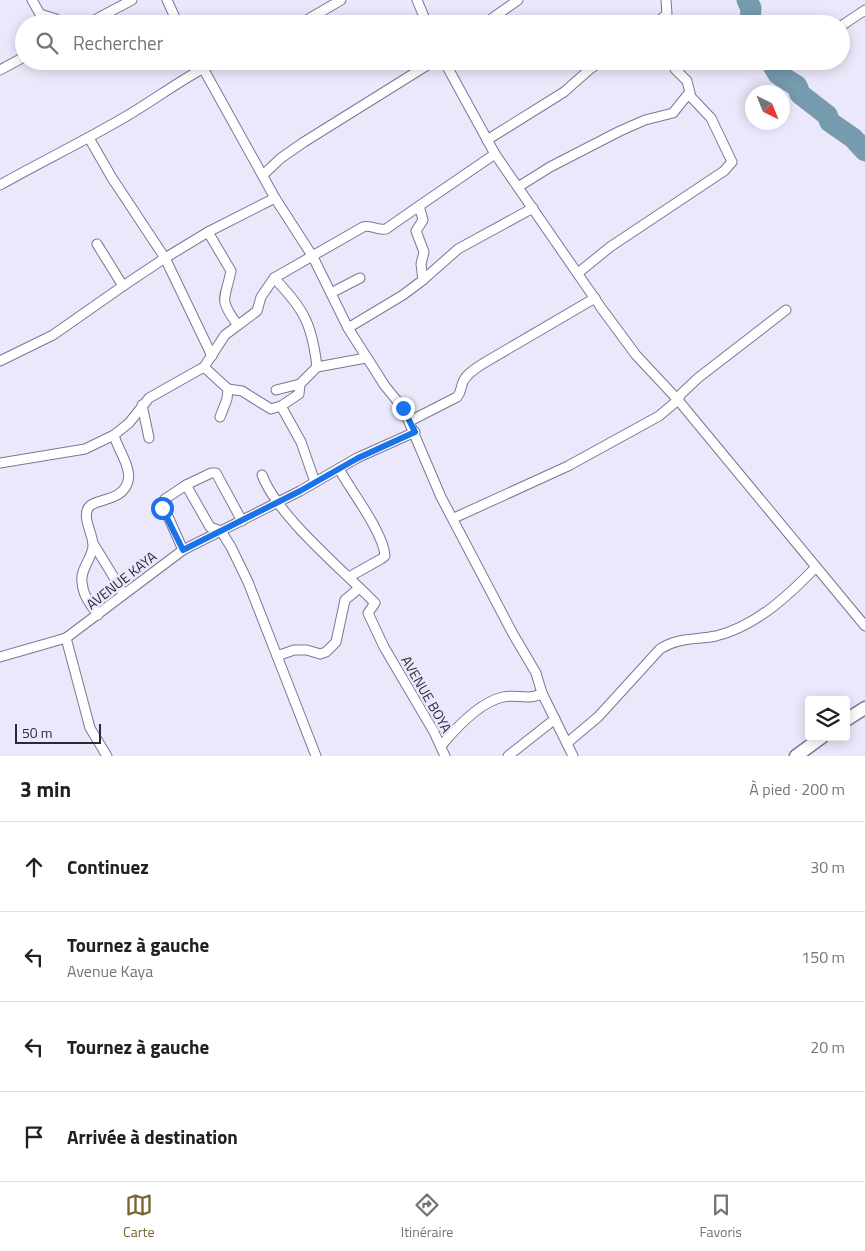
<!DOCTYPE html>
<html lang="fr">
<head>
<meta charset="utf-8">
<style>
  body { margin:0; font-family:"Titillium Web",sans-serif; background:#f6f6f6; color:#202124 }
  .controls { position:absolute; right:15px; bottom:15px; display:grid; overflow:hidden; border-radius:5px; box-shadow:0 2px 12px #0003 }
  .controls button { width:45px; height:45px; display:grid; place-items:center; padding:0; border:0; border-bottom:1px solid #e0e0e0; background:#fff; color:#202124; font:25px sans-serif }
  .compass { position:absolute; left:745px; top:85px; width:45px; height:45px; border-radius:50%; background:#fff; box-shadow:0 2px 12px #0003; rotate:137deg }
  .scale { position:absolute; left:15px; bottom:12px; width:86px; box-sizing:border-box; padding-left:5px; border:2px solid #2b2935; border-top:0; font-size:14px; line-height:18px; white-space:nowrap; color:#2b2935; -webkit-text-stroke:4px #ece8fc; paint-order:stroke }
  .stop { position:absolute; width:15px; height:15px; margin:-11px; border:4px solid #1a73e8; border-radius:50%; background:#fff }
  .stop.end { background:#1a73e8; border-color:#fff; box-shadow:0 1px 5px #0008 }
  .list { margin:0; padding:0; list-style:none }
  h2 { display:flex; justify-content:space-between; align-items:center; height:65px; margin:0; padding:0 20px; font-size:21px }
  h2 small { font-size:16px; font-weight:400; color:#757577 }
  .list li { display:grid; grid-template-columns:32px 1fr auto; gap:15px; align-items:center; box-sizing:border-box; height:90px; padding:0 20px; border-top:1px solid #e0e0e0 }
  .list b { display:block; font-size:19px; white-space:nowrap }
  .list p { margin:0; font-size:16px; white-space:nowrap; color:#757577 }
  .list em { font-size:16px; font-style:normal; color:#757577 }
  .icon { flex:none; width:28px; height:28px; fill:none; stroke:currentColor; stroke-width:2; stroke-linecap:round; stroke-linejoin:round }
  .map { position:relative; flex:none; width:865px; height:756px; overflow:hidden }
  .search { position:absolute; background:#fff; box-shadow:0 2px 12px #0003; left:15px; right:15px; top:15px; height:55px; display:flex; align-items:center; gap:12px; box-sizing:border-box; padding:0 18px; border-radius:28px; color:#757577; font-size:19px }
  .sheet { height:425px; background:#fff }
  nav { display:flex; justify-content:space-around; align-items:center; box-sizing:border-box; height:70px; border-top:1px solid #e0e0e0; background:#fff; font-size:14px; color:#757577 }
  nav a { display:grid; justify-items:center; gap:2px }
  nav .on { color:#756432 }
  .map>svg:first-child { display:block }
</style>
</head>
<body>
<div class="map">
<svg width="865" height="756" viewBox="0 0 865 756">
  <rect width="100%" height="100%" fill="#ece8fc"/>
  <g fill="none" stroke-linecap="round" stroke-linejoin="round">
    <g stroke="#769aae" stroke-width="21">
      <polyline points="747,0 751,8 750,24"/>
      <polyline points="770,61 778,74 797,86 800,94 827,115 830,122 853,138 865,151"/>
    </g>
    <defs>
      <g id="street">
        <polyline points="32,0 40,14 56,19 60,24"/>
        <polyline points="167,0 178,24"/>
        <polyline points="417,0 427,24"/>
        <polyline points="87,24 132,0"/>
        <polyline points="300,24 341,0"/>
        <polyline points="484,24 518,0"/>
        <polyline points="661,24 659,21 667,14 666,0"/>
        <polyline points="841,26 865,10"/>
        <polyline points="199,61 275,198 313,257 348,328 385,386 403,408 441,497 513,634 536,673 542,693 573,756"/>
        <polyline points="444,61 495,154 602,309 636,355 678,400 865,626"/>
        <polyline points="0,70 24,57"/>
        <polyline points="89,138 112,178 165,258 123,286"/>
        <polyline points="487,140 564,92 590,69 602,61"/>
        <polyline points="264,174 281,158 304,142 434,61"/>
        <path d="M0,185C41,162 84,141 125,117C156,99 184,77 217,61"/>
        <polyline points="518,187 550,167 620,131 645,120 673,113 689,93"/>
        <polyline points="208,232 275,198"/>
        <polyline points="578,273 610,247 724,171 732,162 711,118 691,97 687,81 675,69 674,61"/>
        <path d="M274,278C304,309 312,324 317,367"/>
        <polyline points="423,280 458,249 533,208"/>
        <polyline points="331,293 360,278"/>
        <polyline points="348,328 403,295 423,280 421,264 424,252 416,231 423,220 419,206 495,154"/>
        <path d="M212,356L165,258L208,232L231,271C225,300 218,298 237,324"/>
        <polyline points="0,361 53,335 123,286 97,244"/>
        <polyline points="204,367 228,389 227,399 220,417"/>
        <polyline points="300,384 317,367 366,358"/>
        <polyline points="228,389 242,391 271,409 281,406 301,442 315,482"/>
        <polyline points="276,390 300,384 299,394 281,406"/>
        <polyline points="142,405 149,438"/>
        <path d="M410,421L457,397C462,391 460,389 463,382C466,374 476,368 484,363L595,298"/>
        <polyline points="0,463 85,449 114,435"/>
        <path d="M339,469C351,491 384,533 385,556L381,559L349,577"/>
        <path d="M262,475C278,517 342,569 375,603L368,613L384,647L434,732L445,756"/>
        <polyline points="186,485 211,473 216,473 242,521"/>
        <polyline points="454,518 568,466 659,416 678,400 681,394 698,378 786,310"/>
        <polyline points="93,543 124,594"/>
        <polyline points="183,550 162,503 165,499 186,485 210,527 221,531 231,547 248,582 277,656"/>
        <path d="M98,615C90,604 83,596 82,582C80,569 92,559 93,546C94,535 79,514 91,505C102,498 123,500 128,481C132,468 117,448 114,435L129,423L149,398L204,367L225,335L257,311L261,297L274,278L363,227C371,224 377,231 386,229L419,206"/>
        <polyline points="66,638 90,728 107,756"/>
        <polyline points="0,657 66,638 183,550 300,491 357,458 415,432"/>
        <path d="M567,743L598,717L660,649C678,637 696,640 716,636C756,626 788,596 816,567"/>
        <path d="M441,746C455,729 480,702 503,697C516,694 531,701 542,693"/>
        <polyline points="316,756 277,656 294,650 307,650 320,654 326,652 336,642 345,600 358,589"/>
        <polyline points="508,756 555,719"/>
      </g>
      <g id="secondary">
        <polyline points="846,720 865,708"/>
        <polyline points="796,756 822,737"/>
      </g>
    </defs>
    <use href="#street" stroke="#7c7694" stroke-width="11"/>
    <use href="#secondary" stroke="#7c7694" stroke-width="15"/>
    <use href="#street" stroke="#fff" stroke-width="9"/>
    <use href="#secondary" stroke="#fff" stroke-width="12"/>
  </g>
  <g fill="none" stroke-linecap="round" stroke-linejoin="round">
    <polyline stroke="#1a73e8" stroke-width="6" points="162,508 183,550 300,491 358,458 415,432 403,408"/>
  </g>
  <g text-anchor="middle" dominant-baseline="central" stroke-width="5" stroke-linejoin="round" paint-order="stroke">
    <g font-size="14" fill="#2b2935" stroke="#ece8fc">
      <text transform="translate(121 580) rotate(-38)">AVENUE KAYA</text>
      <text transform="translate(427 694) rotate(60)">AVENUE BOYA</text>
    </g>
  </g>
</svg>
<div class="controls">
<button><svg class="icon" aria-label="layers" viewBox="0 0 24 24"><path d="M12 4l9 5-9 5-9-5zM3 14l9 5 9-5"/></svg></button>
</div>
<svg class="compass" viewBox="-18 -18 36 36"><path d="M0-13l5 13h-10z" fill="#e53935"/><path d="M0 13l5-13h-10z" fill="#757577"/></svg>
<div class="scale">50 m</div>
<div class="stop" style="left:162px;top:508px"></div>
<div class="stop end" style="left:403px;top:408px"></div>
<div class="search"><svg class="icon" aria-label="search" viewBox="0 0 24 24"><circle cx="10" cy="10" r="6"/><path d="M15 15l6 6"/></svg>Rechercher</div>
</div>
<section class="sheet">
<h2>3 min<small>À pied · 200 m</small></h2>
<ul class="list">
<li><svg class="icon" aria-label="ahead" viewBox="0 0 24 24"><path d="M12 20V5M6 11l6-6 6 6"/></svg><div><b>Continuez</b></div><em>30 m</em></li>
<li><svg class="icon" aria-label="left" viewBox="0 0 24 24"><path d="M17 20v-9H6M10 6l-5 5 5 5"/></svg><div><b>Tournez à gauche</b><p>Avenue Kaya</p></div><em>150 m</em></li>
<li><svg class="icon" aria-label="left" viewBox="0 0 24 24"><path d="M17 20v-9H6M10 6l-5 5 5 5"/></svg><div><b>Tournez à gauche</b></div><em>20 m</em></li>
<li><svg class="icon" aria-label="arrive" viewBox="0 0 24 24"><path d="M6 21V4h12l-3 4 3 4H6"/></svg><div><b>Arrivée à destination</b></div></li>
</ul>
</section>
<nav>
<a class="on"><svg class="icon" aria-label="map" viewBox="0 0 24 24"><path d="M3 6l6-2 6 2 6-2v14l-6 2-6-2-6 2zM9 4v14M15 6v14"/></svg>Carte</a>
<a><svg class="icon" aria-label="directions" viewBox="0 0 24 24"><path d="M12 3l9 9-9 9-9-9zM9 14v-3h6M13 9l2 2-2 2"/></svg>Itinéraire</a>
<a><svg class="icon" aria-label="saved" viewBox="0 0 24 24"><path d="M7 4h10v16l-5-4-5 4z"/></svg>Favoris</a>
</nav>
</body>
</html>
